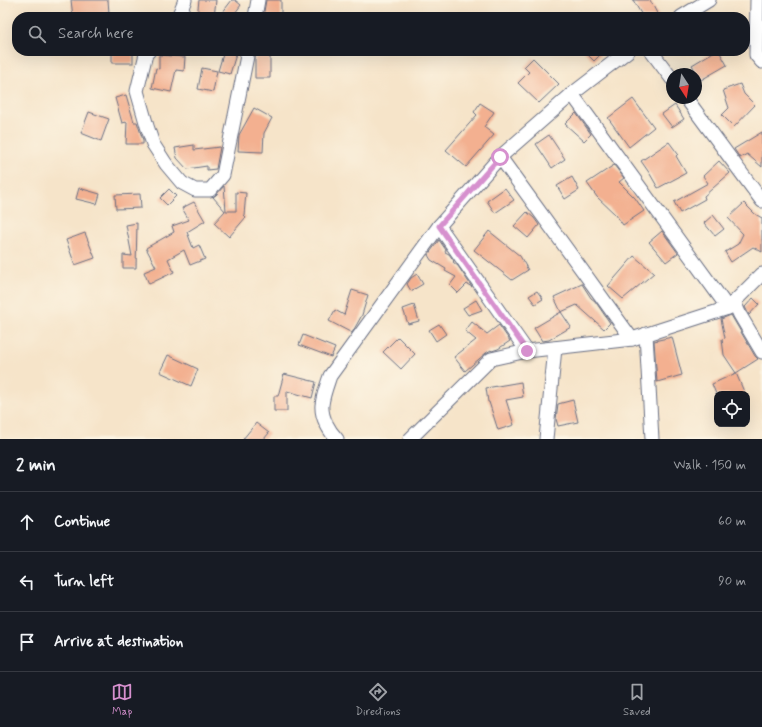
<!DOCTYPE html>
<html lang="en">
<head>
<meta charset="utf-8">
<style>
  body { margin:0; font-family:Mynerve,sans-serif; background:#242831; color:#f1f3f6 }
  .controls { position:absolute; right:12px; bottom:12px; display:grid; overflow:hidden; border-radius:8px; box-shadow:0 4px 16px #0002 }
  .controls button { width:36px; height:36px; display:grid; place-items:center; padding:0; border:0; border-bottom:1px solid #363941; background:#171b24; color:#f1f3f6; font:20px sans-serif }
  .compass { position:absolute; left:666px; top:68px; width:36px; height:36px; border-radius:50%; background:#171b24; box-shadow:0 4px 16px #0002; rotate:168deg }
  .stop { position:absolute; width:12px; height:12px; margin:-9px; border:3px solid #d690ce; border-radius:50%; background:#fff }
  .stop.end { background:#d690ce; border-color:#fff; box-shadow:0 1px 4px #0008 }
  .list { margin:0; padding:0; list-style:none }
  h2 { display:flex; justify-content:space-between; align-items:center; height:52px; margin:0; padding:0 16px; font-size:17px }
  h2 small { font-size:13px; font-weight:400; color:#9ea1a6 }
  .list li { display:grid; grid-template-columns:26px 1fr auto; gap:12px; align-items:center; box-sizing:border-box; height:60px; padding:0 16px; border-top:1px solid #363941 }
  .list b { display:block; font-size:15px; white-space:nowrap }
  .list em { font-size:13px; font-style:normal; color:#9ea1a6 }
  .icon { flex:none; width:22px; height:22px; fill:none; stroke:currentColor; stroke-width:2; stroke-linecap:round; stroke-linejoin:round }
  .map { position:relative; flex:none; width:762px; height:439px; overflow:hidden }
  .search { position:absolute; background:#171b24; box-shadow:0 4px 16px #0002; left:12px; right:12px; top:12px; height:44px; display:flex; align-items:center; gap:10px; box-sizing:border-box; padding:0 14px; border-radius:16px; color:#9ea1a6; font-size:15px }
  .sheet { height:232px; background:#171b24 }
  nav { display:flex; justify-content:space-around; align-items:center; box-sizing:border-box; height:56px; border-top:1px solid #363941; background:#171b24; font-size:11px; color:#9ea1a6 }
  nav a { display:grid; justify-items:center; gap:2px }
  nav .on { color:#d690ce }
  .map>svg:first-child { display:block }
</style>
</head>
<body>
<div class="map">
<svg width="762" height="439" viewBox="0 0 762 439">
  <rect width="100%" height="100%" fill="#fcf5e5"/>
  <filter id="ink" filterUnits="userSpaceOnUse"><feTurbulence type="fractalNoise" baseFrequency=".025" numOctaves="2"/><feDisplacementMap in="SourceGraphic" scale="8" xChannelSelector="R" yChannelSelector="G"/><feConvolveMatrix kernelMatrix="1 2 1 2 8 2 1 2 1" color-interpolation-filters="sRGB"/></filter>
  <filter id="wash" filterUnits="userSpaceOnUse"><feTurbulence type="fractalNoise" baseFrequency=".012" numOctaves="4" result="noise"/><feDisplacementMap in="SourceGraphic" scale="16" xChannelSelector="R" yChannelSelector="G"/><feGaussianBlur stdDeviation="0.9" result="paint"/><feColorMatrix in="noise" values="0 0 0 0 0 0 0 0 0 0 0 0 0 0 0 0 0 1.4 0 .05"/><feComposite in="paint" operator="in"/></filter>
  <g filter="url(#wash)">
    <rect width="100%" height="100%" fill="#f6e4c9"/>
    <g id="blocks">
      <g fill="#f3b090">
        <polygon points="71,0 108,0 109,13 73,17"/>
        <polygon points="199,0 216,0 214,17 197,17"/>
        <polygon points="232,0 235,0 241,5 232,17 219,17"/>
        <polygon points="266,0 281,0 281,17 263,17"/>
        <polygon points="633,0 650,0 659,17 643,17"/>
        <rect x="112" y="51" width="21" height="12"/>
        <polygon points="224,51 237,51 230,74 218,71"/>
        <polygon points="256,51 274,51 270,58 270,78 255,78 255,58"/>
        <polygon points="584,51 604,51 594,61"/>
        <polygon points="715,51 719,51 727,65 701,80 692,65"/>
        <polygon points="159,55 185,57 184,71 176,70 171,92 152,88 156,68 159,69"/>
        <polygon points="533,58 559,84 539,103 518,83 529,72 524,67"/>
        <polygon points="202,68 217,71 213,92 198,89"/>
        <polygon points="740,84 744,94 755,105 734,127 722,115 729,108 723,90"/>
        <polygon points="126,95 134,122 137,122 143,140 143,144 126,144 127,122 122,123 115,98"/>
        <polygon points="633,99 654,127 629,147 608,118"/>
        <polygon points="480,103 494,112 484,127 494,135 466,167 446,150 477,115 474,112"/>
        <polygon points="675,105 684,119 672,127 662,114"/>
        <polygon points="254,108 272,118 264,133 263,152 238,151 239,135"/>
        <polygon points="89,112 109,119 101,141 81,133"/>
        <polygon points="576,113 591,134 584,141 565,124"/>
        <polygon points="762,132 762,167 747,154 740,158 734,149"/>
        <polygon points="549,135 565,159 552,168 536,144"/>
        <polygon points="669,142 678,154 676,156 686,173 658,188 650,174 641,161"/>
        <polygon points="194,145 194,150 220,147 216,169 207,170 207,166 187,169 177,158 175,148"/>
        <polygon points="719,161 730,173 704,196 705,199 680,213 674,202 708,183 703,176"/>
        <polygon points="614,165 624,178 619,182 635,198 644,211 623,225 616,215 597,197 587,183"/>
        <polygon points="572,177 579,190 565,199 557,186"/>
        <polygon points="224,186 226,211 236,211 236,192 246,193 244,215 246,217 229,237 214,223 225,211 213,197 216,195"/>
        <polygon points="79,188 100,194 97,204 76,199"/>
        <polygon points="505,188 514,200 495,213 487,201"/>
        <polygon points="169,189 176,196 167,205 160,198"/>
        <polygon points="140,194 141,208 116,209 115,195"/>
        <polygon points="194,202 205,221 187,232 193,248 199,245 205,259 190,265 184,250 168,259 174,272 149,284 144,272 156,267 146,248 174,232 172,226 189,220 182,208"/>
        <polygon points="744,203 755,214 762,218 762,252 753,247 731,262 725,252 738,244 743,234 728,218"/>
        <polygon points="527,212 534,218 539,225 528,238 514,226"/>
        <polygon points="713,215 724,229 715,236 704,223"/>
        <polygon points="137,223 136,268 123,268 123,255 132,256 126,225"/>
        <polygon points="489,231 520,256 528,270 512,280 474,250"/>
        <polygon points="662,231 678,253 666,262 649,242"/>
        <polygon points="85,233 95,258 75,265 66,240"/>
        <polygon points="439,240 446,250 445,252 449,254 454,261 453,262 458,266 472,287 467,284 458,293 450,285 456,277 445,271 446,269 431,260 428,255"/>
        <polygon points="634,256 654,273 623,299 608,286"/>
        <polygon points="417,274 423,284 411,291 407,284 411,278"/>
        <polygon points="582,284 591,298 595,301 610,323 604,329 577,305 561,312 554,297"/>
        <polygon points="352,290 368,295 362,315 352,333 329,321 335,310 344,315"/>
        <polygon points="537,291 543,299 535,304 529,296"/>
        <polygon points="753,298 759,304 749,315 745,307"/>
        <polygon points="476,300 482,310 468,315 463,308"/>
        <polygon points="414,305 419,321 408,324 403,309"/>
        <polygon points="561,312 571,327 549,340 542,341 534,328"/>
        <polygon points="731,315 755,356 758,359 736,373 724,355 722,339 725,338 721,319"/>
        <polygon points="472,322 487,334 499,325 510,341 498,349 492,351 491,350 486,353 465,371 454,357 476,340 465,331"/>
        <polygon points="439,324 446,334 436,341 429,330"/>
        <polygon points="303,335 335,348 331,357 299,345"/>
        <polygon points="398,337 415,354 401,369 383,352"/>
        <polygon points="672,337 682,375 657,382 654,341"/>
        <polygon points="168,355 198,369 191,386 160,372"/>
        <polygon points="736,373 745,394 716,394 712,384"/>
        <polygon points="284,374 316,382 312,398 287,391 287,411 274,411 274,396 278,396"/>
        <polygon points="521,382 523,397 506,400 514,425 498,430 489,402 488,402 486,388"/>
        <polygon points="573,400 578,422 558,426 556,419 558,404"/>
        <polygon points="256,423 269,433 264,439 243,439"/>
      </g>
    </g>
  </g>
  <g filter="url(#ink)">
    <use href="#blocks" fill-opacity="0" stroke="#686e83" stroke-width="1"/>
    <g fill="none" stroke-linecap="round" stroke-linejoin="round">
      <defs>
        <g id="street">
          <polyline points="757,0 756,55 762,62"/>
          <polyline points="178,17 185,0"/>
          <polyline points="255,17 258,0"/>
          <polyline points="681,17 709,0"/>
          <polyline points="149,51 146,54 137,91 147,126 153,144 166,164 182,183 195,190 210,190 223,175 248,51"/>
          <polyline points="651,51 672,79"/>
          <polyline points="572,94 728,308"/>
          <polyline points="686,98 762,201"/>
          <polyline points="500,157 632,339"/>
          <polyline points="439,226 527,351"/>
          <polyline points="734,302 740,315 762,352"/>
          <polyline points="646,334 652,439"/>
          <path d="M337,439C329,431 321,417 322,405C323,395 327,385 330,376L439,226L500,157L572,94L628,51"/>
          <polyline points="410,439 491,359 527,351 632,339 728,308 762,274"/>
          <polyline points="546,439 555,348"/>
        </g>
      </defs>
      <use href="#street" stroke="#686e83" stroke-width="15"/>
      <use href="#street" stroke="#fff" stroke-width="13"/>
    </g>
  </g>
  <g fill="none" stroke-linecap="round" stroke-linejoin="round" filter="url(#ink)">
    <polyline stroke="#d690ce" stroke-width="5" points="500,157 439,226 527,351"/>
  </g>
</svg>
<div class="controls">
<button><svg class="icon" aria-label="locate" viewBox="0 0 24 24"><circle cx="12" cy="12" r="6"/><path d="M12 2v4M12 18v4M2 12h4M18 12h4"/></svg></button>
</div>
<svg class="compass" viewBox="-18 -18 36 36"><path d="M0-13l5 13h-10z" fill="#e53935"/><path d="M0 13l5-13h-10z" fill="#9ea1a6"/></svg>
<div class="stop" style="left:500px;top:157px"></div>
<div class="stop end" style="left:527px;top:351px"></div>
<div class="search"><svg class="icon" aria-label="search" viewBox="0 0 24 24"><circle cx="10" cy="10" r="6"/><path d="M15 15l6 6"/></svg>Search here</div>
</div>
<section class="sheet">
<h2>2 min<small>Walk · 150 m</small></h2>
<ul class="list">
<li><svg class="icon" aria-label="ahead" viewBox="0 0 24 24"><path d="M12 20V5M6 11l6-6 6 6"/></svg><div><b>Continue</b></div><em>60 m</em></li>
<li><svg class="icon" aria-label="left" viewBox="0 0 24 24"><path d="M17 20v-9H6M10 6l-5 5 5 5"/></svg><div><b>Turn left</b></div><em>90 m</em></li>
<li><svg class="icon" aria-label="arrive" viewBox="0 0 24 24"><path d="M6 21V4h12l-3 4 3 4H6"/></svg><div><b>Arrive at destination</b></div></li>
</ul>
</section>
<nav>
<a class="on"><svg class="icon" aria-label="map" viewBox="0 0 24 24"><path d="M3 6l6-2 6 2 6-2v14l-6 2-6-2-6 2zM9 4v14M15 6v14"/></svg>Map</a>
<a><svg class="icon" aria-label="directions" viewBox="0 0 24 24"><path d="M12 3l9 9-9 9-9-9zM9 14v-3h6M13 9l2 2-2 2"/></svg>Directions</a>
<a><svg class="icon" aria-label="saved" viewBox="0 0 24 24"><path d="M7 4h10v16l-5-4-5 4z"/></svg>Saved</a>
</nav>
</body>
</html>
